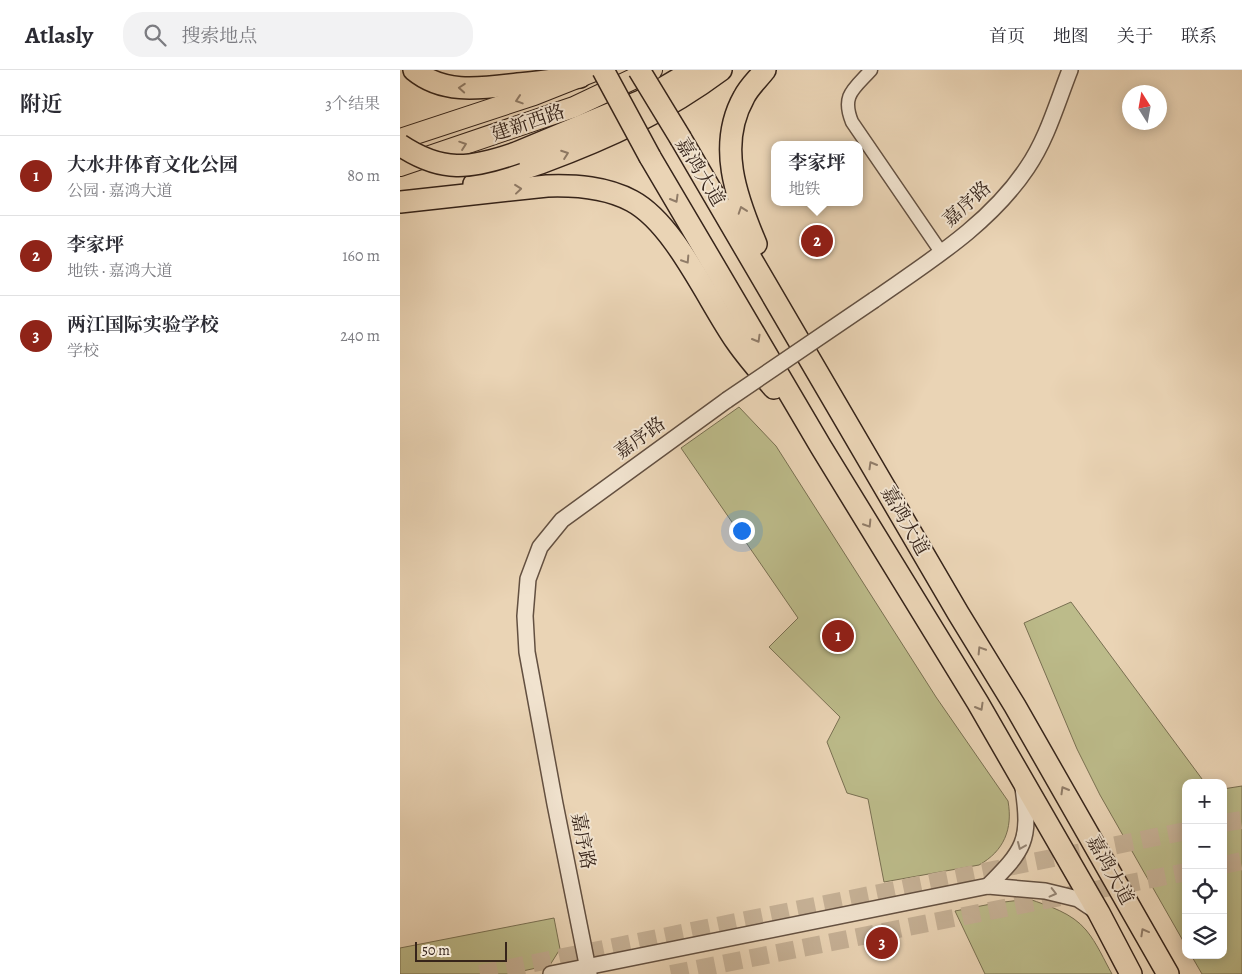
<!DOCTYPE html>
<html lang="zh">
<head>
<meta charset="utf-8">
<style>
  body { margin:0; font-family:Alegreya,"Noto Serif SC",serif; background:#f2f2f3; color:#2b2b33 }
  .controls { position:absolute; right:15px; bottom:15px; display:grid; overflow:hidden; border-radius:10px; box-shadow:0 2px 12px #0003 }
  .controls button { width:45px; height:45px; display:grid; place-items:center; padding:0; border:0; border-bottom:1px solid #e1e1e2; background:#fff; color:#2b2b33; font:25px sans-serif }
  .compass { position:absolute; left:722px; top:15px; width:45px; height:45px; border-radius:50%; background:#fff; box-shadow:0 2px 12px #0003; rotate:349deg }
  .scale { position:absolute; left:15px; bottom:12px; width:92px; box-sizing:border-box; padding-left:5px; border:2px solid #36241a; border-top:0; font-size:14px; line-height:18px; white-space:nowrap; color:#36241a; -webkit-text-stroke:4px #f1e3cf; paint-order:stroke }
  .you { position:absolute; left:341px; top:460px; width:18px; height:18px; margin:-12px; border:4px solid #fff; border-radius:50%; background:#1a73e8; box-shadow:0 0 0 8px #1a73e833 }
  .badge { display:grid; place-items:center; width:32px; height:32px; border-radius:50%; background:#8f2418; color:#fff; font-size:16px; font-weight:700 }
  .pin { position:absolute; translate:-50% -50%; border:2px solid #fff; box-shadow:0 1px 5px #0006 }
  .popup { position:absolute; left:371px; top:71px; width:92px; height:65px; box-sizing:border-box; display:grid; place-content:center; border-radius:10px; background:#fff; filter:drop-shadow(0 1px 4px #0005); font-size:16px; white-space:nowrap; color:#7c7c81 }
  .popup b { font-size:19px; color:#2b2b33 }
  .popup::after { content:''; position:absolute; left:50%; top:100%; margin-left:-10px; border:10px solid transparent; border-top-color:#fff }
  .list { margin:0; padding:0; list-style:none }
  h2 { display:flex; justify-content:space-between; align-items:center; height:65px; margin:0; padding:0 20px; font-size:21px }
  h2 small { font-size:16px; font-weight:400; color:#7c7c81 }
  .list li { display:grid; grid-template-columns:32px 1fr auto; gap:15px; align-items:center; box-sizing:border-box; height:80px; padding:0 20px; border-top:1px solid #e1e1e2 }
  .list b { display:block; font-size:19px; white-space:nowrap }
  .list p { margin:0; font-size:16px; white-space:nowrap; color:#7c7c81 }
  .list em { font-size:16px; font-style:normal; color:#7c7c81 }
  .icon { flex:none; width:28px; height:28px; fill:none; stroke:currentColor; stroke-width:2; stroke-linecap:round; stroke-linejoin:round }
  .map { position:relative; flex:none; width:842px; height:904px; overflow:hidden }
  header { display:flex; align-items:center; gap:30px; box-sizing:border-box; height:70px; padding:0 25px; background:#fff; border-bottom:1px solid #e1e1e2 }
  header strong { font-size:24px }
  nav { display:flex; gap:28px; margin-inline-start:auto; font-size:18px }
  .search { width:350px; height:45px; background:#f2f2f3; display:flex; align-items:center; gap:12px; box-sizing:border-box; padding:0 18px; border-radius:20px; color:#7c7c81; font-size:19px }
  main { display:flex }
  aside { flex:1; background:#fff }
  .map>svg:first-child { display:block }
</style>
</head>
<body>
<header>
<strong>Atlasly</strong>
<div class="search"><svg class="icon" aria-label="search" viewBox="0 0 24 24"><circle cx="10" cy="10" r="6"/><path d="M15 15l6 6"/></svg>搜索地点</div>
<nav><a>首页</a><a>地图</a><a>关于</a><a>联系</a></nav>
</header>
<main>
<aside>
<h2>附近<small>3个结果</small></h2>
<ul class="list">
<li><span class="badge">1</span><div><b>大水井体育文化公园</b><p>公园 · 嘉鸿大道</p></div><em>80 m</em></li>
<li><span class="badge">2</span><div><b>李家坪</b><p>地铁 · 嘉鸿大道</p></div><em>160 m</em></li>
<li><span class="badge">3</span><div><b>两江国际实验学校</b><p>学校</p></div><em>240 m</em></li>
</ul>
</aside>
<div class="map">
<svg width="842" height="904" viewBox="0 0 842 904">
  <rect width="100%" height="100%" fill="#ead4b5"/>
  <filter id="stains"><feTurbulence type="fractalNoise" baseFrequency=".004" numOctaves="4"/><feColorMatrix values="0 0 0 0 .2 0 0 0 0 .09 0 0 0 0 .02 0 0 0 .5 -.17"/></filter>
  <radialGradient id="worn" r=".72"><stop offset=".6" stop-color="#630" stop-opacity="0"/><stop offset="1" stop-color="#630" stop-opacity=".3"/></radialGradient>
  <g fill="#bcbb8a" stroke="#797052">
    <path d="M339,337L376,376L536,627L608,731C613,759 604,781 579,795L484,812L468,729L447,723L427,672L440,647L369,577L398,548L281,378Z"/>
    <polygon points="671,532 805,713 786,713 786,876 700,725 677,679 624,553"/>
    <polygon points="842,716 842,904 802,904 791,885 823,885 823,719"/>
    <path d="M629,829C649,836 672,843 686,860C697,873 704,890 712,904H585L555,841L596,833Z"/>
    <polygon points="154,848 160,879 150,895 109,904 0,904 0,878"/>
  </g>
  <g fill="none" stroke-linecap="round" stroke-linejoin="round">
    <g stroke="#c6b196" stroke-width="18" stroke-dasharray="18 9" stroke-linecap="butt">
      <polyline points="823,753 842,750"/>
      <polyline points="823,795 842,791"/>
      <polyline points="80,904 786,761"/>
      <polyline points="271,904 786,802"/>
    </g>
    <defs>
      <path id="minor" d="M471,0C454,19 441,25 452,52L541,182"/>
      <g id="tertiary">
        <path d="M474,230C528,192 589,155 627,98C647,69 657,33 670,0"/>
        <path d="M588,816C624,780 631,771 623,718"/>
        <polyline points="151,904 588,816 645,821 678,829 696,841"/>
        <polyline points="189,904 155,734 127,582 125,546 128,509 140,477 162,450 327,330"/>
      </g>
      <g id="primary">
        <polyline points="0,69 134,25 197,0"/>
        <polyline points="0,96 174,37 252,0"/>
      </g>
      <g id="trunk">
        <path d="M14,0C44,25 83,18 118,14C139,12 160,9 180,7"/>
        <polyline points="281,69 558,543 615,636 768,904"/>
        <polyline points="116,83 241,31 294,0"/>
        <polyline points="250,87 421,377 578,633 699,843 731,904"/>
        <path d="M74,114C97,109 120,100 143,92C208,68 266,41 321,0"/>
        <path d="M0,132L147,116C176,115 206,117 232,131C275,154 308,231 336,271C347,287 361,303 374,318"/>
        <path d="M356,174C336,127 317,75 344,27C349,17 358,9 365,0"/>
      </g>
    </defs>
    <use href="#minor" stroke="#635041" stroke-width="15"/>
    <use href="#tertiary" stroke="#635041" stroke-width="18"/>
    <use href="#primary" stroke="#36241a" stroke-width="22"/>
    <use href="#trunk" stroke="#36241a" stroke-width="24"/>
    <use href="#minor" stroke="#f1e3cf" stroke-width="12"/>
    <use href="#tertiary" stroke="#f1e3cf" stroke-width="15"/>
    <use href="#primary" stroke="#ead4b5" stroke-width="20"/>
    <use href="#trunk" stroke="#ead4b5" stroke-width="21"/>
    <defs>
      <polyline id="tertiary-bridge" points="327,330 474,230"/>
      <g id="trunk-bridge">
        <polyline points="203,0 250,87"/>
        <polyline points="239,0 281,69"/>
        <path d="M0,75C42,103 70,99 116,83"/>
      </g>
    </defs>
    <use href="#tertiary-bridge" stroke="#635041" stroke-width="18" stroke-linecap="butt"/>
    <use href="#trunk-bridge" stroke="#36241a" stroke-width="24" stroke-linecap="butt"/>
    <use href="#tertiary-bridge" stroke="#f1e3cf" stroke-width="15"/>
    <use href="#trunk-bridge" stroke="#ead4b5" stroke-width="21"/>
  </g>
  <defs><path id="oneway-chevron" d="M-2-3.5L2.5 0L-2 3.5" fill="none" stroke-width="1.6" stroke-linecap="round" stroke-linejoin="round" transform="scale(1.25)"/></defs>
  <g stroke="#907c68">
    <use href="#oneway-chevron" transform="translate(62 18) rotate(-176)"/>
    <use href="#oneway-chevron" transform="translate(119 30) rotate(162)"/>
    <use href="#oneway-chevron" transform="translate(63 75) rotate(-19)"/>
    <use href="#oneway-chevron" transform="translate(165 84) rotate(-20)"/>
    <use href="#oneway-chevron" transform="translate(118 119) rotate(-6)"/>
    <use href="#oneway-chevron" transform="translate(275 129) rotate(60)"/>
    <use href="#oneway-chevron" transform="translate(342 140) rotate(-109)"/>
    <use href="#oneway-chevron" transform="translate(286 190) rotate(57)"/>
    <use href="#oneway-chevron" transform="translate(357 269) rotate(60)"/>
    <use href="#oneway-chevron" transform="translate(472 395) rotate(-120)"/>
    <use href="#oneway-chevron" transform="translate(468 454) rotate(58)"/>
    <use href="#oneway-chevron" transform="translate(581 580) rotate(-122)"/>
    <use href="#oneway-chevron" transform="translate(580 637) rotate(60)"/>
    <use href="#oneway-chevron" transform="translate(664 720) rotate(-120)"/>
    <use href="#oneway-chevron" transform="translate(744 862) rotate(-119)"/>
  </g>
  <g stroke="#948474">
    <use href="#oneway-chevron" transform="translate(621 776) rotate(113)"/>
    <use href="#oneway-chevron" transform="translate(653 823) rotate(14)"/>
  </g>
  <g text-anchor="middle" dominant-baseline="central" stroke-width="4" stroke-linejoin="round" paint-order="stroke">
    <g font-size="19" fill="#36241a" stroke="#f1e3cf">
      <text transform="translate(128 53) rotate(-19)">建新西路</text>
      <text transform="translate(300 102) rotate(59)">嘉鸿大道</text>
      <text transform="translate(567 134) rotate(-42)">嘉序路</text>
      <text transform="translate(240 368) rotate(-36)">嘉序路</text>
      <text transform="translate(505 451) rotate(60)">嘉鸿大道</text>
      <text transform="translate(183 771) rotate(79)">嘉序路</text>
      <text transform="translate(710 800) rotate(61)">嘉鸿大道</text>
    </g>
  </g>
  <rect width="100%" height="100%" filter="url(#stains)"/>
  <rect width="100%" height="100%" fill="url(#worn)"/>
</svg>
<div class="controls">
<button>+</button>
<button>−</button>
<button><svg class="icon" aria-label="locate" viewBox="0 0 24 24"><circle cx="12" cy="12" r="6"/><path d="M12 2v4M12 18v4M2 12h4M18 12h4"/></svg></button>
<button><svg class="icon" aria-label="layers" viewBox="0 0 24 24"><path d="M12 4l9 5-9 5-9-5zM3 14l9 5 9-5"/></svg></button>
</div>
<svg class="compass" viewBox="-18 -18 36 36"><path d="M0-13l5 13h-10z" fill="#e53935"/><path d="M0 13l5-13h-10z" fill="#7c7c81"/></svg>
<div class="scale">50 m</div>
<div class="you"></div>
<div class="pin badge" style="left:438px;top:566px">1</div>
<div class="pin badge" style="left:417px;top:171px">2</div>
<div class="popup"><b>李家坪</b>地铁</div>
<div class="pin badge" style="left:482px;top:873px">3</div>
</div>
</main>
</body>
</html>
